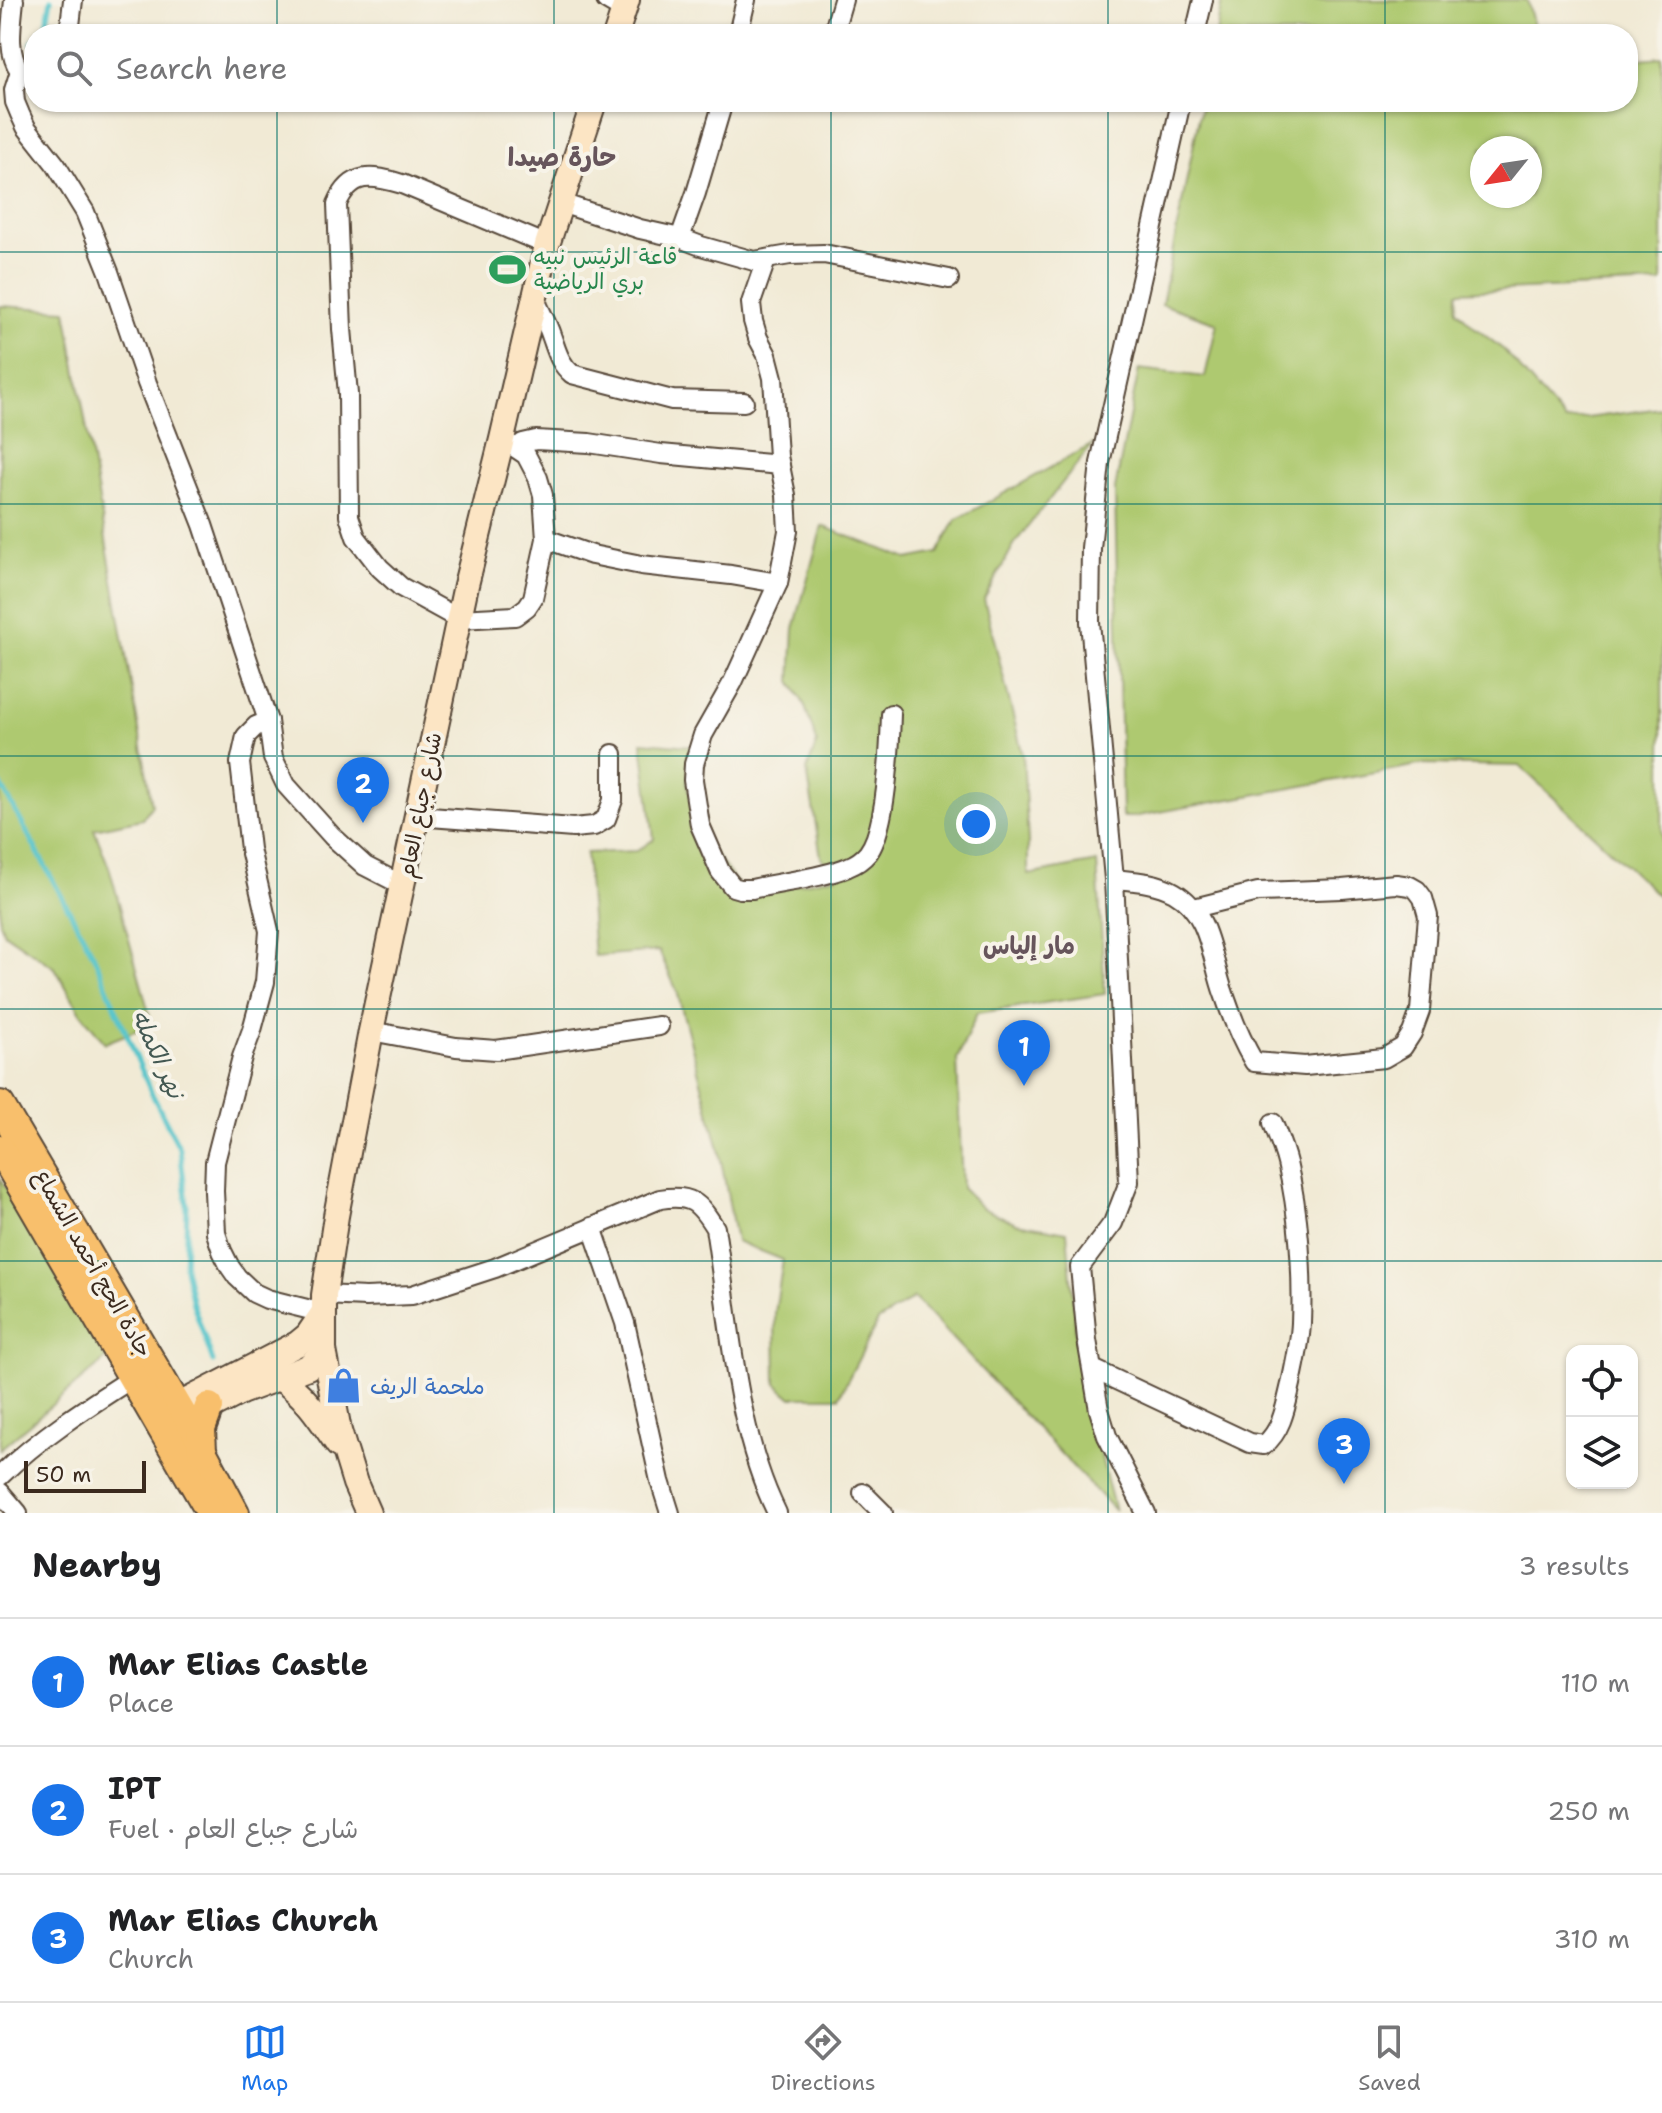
<!DOCTYPE html>
<html lang="en">
<head>
<meta charset="utf-8">
<style>
  body { margin:0; font-family:"Shantell Sans","Playpen Sans Arabic",sans-serif; background:#f6f6f6; color:#202124 }
  .controls { position:absolute; right:24px; bottom:24px; display:grid; overflow:hidden; border-radius:16px; box-shadow:0 2px 6px #0004 }
  .controls button { width:72px; height:72px; display:grid; place-items:center; padding:0; border:0; border-bottom:2px solid #e0e0e0; background:#fff; color:#202124; font:40px sans-serif }
  .compass { position:absolute; left:1470px; top:136px; width:72px; height:72px; border-radius:50%; background:#fff; box-shadow:0 2px 6px #0004; rotate:240deg }
  .scale { position:absolute; left:24px; bottom:20px; width:122px; box-sizing:border-box; padding-left:8px; border:4px solid #3b2a1e; border-top:0; font-size:22px; line-height:28px; white-space:nowrap; color:#3b2a1e; -webkit-text-stroke:6px #f7f3e8; paint-order:stroke }
  .you { position:absolute; left:976px; top:824px; width:28px; height:28px; margin:-20px; border:6px solid #fff; border-radius:50%; background:#1a73e8; box-shadow:0 0 0 12px #1a73e833 }
  .badge { display:grid; place-items:center; width:52px; height:52px; border-radius:50%; background:#1a73e8; color:#fff; font-size:26px; font-weight:700 }
  .pin { position:absolute; translate:-50% -66px; filter:drop-shadow(0 2px 4px #0008) }
  .pin::after { content:''; position:absolute; top:42px; width:28px; height:24px; background:inherit; clip-path:polygon(0 0,100% 0,50% 100%) }
  .list { margin:0; padding:0; list-style:none }
  h2 { display:flex; justify-content:space-between; align-items:center; height:104px; margin:0; padding:0 32px; font-size:34px }
  h2 small { font-size:26px; font-weight:400; color:#757577 }
  .list li { display:grid; grid-template-columns:52px 1fr auto; gap:24px; align-items:center; box-sizing:border-box; height:128px; padding:0 32px; border-top:2px solid #e0e0e0 }
  .list b { display:block; font-size:30px; white-space:nowrap }
  .list p { margin:0; font-size:26px; white-space:nowrap; color:#757577 }
  .list em { font-size:26px; font-style:normal; color:#757577 }
  .icon { flex:none; width:44px; height:44px; fill:none; stroke:currentColor; stroke-width:2; stroke-linecap:round; stroke-linejoin:round }
  .map { position:relative; flex:none; width:1662px; height:1513px; overflow:hidden }
  .search { position:absolute; background:#fff; box-shadow:0 2px 6px #0004; left:24px; right:24px; top:24px; height:88px; display:flex; align-items:center; gap:20px; box-sizing:border-box; padding:0 28px; border-radius:32px; color:#757577; font-size:30px }
  .sheet { height:488px; background:#fff }
  nav { display:flex; justify-content:space-around; align-items:center; box-sizing:border-box; height:112px; border-top:2px solid #e0e0e0; background:#fff; font-size:22px; color:#757577 }
  nav a { display:grid; justify-items:center; gap:4px }
  nav .on { color:#1a73e8 }
  .map>svg:first-child { display:block }
</style>
</head>
<body>
<div class="map">
<svg width="1662" height="1513" viewBox="0 0 1662 1513">
  <rect width="100%" height="100%" fill="#f7f3e8"/>
  <filter id="ink" filterUnits="userSpaceOnUse"><feTurbulence type="fractalNoise" baseFrequency=".0125" numOctaves="2"/><feDisplacementMap in="SourceGraphic" scale="16" xChannelSelector="R" yChannelSelector="G"/><feConvolveMatrix kernelMatrix="1 2 1 2 8 2 1 2 1" color-interpolation-filters="sRGB"/></filter>
  <filter id="wash" filterUnits="userSpaceOnUse"><feTurbulence type="fractalNoise" baseFrequency=".006" numOctaves="4" result="noise"/><feDisplacementMap in="SourceGraphic" scale="32" xChannelSelector="R" yChannelSelector="G"/><feGaussianBlur stdDeviation="1.8" result="paint"/><feColorMatrix in="noise" values="0 0 0 0 0 0 0 0 0 0 0 0 0 0 0 0 0 1.4 0 .05"/><feComposite in="paint" operator="in"/></filter>
  <g filter="url(#wash)">
    <rect width="100%" height="100%" fill="#f1ead5"/>
    <g fill="#aec96f" stroke="#747a46" stroke-width="2" fill-rule="evenodd">
      <polygon points="1222,0 1527,0 1536,34 1216,34"/>
      <path d="M1662,57V283L1458,292L1457,310L1474,327L1504,350L1565,421L1662,408V899L1520,766L1424,764L1132,817H1122L1115,489L1139,369L1205,377L1217,323L1162,304L1202,102H1628V60ZM1530,148V196H1482V148Z"/>
      <polygon points="0,306 66,310 152,805 142,819 94,829 110,870 152,1024 105,1043 81,1013 55,968 4,933 0,922"/>
      <polygon points="1093,444 1015,543 984,599 1023,756 1028,842 1028,875 1097,862 1105,994 977,1013 957,1059 962,1188 982,1208 1016,1223 1067,1232 1079,1371 1115,1511 914,1298 878,1321 839,1397 791,1397 776,1384 775,1313 783,1260 736,1241 719,1149 677,991 659,951 594,956 586,853 637,851 654,839 642,742 690,746 687,782 698,832 746,895 837,876 821,857 807,770 817,742 804,704 791,681 794,629 822,526 907,559 938,553 956,520"/>
      <polygon points="0,1178 106,1359 0,1449"/>
    </g>
    <g fill="none" stroke-linecap="round" stroke-linejoin="round">
      <g stroke="#57c5cb" stroke-width="5">
        <polyline points="39,34 46,25 51,0"/>
        <polyline points="32,43 34,40"/>
        <polyline points="0,783 93,954 151,1092 180,1149 187,1205 185,1268 193,1304 213,1362"/>
      </g>
    </g>
  </g>
  <g filter="url(#ink)">
    <g fill="none" stroke-linecap="round" stroke-linejoin="round">
      <defs>
        <g id="minor">
          <path d="M14,0C12,23 6,52 20,71L34,74"/>
          <polyline points="606,0 623,10"/>
          <polyline points="69,34 73,0"/>
          <polyline points="738,34 746,0"/>
          <polyline points="833,34 843,0"/>
          <polyline points="1195,34 1203,0"/>
          <polyline points="20,71 14,90 15,102 20,114 26,127 56,165 85,212 109,272 147,383 203,525 268,721"/>
          <polyline points="561,203 640,229 680,238 696,193 723,102"/>
          <polyline points="680,238 701,246 754,261 790,255 824,254 949,279"/>
          <path d="M766,260L751,303L753,321L758,338L767,355L773,378L778,456L786,495L788,531L778,583L733,682L703,735L694,764L693,780L700,825L720,871L733,887L740,889H752C781,882 822,878 848,867C856,864 863,859 868,853C887,828 890,747 891,714"/>
          <path d="M535,299C540,311 547,323 551,335C557,351 559,363 572,374L672,400L744,402"/>
          <path d="M502,439L526,455L538,478L543,495L546,539L533,598L527,607L515,616L459,619L401,587L380,568L356,537L349,516L348,394L342,329L337,204C351,171 372,175 402,184L547,245"/>
          <polyline points="517,448 523,443 536,440 589,443 661,454 780,465"/>
          <polyline points="546,539 592,555 641,565 731,575 778,583"/>
          <polyline points="417,816 573,828 594,826 606,819 613,800 613,754"/>
          <path d="M1114,879C1134,881 1156,882 1174,892C1211,913 1211,959 1224,994C1232,1018 1241,1040 1254,1062L1305,1066L1384,1058L1403,1047L1412,1033L1420,1011L1428,916L1423,898L1417,890L1410,886L1396,884L1342,889L1258,892L1194,908"/>
          <polyline points="371,1031 456,1047 496,1050 659,1026"/>
          <polyline points="592,1227 625,1323 660,1481 670,1513"/>
          <path d="M324,1295L366,1297L412,1295L495,1268L660,1199C691,1194 699,1202 715,1228C730,1320 735,1428 777,1513"/>
          <polyline points="323,1313 267,1299 254,1293 237,1277 230,1267 222,1251 216,1233 214,1191 215,1162 242,1057 252,1030 265,982 269,931 250,849 240,763 246,736 256,726 268,721 273,758 286,785 332,836 365,866 404,886"/>
          <path d="M1093,1369L1250,1443L1264,1445C1282,1431 1286,1405 1291,1384C1295,1364 1300,1344 1301,1323C1303,1273 1299,1212 1287,1163C1284,1150 1278,1136 1273,1123"/>
          <path d="M0,1476C40,1437 87,1407 134,1377"/>
          <polyline points="0,1492 18,1513"/>
          <polyline points="863,1493 883,1513"/>
          <polyline points="1146,1513 1107,1436 1099,1410 1087,1340 1080,1267 1113,1223 1129,1182 1114,879 1090,622 1091,548 1100,463 1181,102"/>
        </g>
        <g id="secondary">
          <polyline points="616,34 627,0"/>
          <path d="M279,1378C305,1394 321,1420 338,1445"/>
          <polyline points="177,1406 297,1344 308,1335 323,1313"/>
          <polyline points="194,1416 241,1392 308,1367 324,1350"/>
          <polyline points="368,1513 355,1483 339,1431 324,1350 324,1295 336,1216 371,1031 466,585 502,439 547,245 594,102"/>
        </g>
        <g id="primary">
          <polyline points="0,1105 186,1421 235,1513"/>
          <polyline points="0,1149 211,1513"/>
          <polyline points="202,1451 201,1429 209,1407"/>
        </g>
      </defs>
      <use href="#minor" stroke="#564739" stroke-width="22"/>
      <use href="#secondary" stroke="#564739" stroke-width="28"/>
      <use href="#primary" stroke="#564739" stroke-width="32"/>
      <use href="#minor" stroke="#fff" stroke-width="18"/>
      <use href="#secondary" stroke="#fce5c4" stroke-width="24"/>
      <use href="#primary" stroke="#f8bf6c" stroke-width="28"/>
    </g>
  </g>
  <path fill="none" stroke="#0f766e" stroke-width="2" stroke-opacity="0.55" d="M277,0V34M554,0V34M831,0V34M1108,0V34M1385,0V34M277,102V1513M554,102V1513M831,102V1513M1108,102V1513M1385,102V1513M0,252H1662M0,504H1662M0,756H1662M0,1009H1662M0,1261H1662"/>
  <defs>
    <symbol id="stadium-bare" viewBox="-9 -9 18 18"><path d="M0-5a6.5 5 0 1 0 0 10a6.5 5 0 1 0 0-10ZM-3.5-1.8h7v3.6h-7Z" fill="#2e9e5b" stroke="#f7f3e8" stroke-width="2.5" paint-order="stroke"/></symbol>
    <symbol id="shop-bare" viewBox="-9 -9 18 18"><path d="M-5-2.5h2.3a2.7 3.5 0 0 1 5.4 0H5L5.5 6h-11ZM-1.5-2.5h3a1.5 2.3 0 0 0-3 0Z" fill="#3f7fe0" stroke="#f7f3e8" stroke-width="2.5" paint-order="stroke"/></symbol>
  </defs>
  <g fill-rule="evenodd">
    <use href="#stadium-bare" x="482" y="244" width="51" height="51"/>
    <use href="#shop-bare" x="318" y="1360" width="51" height="51"/>
  </g>
  <g text-anchor="middle" dominant-baseline="central" stroke-width="8" stroke-linejoin="round" paint-order="stroke">
    <g font-size="22" fill="#27864d" stroke="#f7f3e8" text-anchor="start">
      <text x="534" y="256">قاعة الرئيس نبيه<tspan x="534" dy="25">بري الرياضية</tspan></text>
    </g>
    <g font-size="22" fill="#3b2a1e" stroke="#f7f3e8">
      <text transform="translate(420 805) rotate(-79)">شارع جباع العام</text>
      <text transform="translate(93 1263) rotate(60)">جادة الحج أحمد الشماع</text>
    </g>
    <g font-size="22" fill="#366cbe" stroke="#f7f3e8" text-anchor="start">
      <text x="370" y="1386">ملحمة الريف</text>
    </g>
    <g font-size="24" font-weight="bold" fill="#67555c" stroke="#f7f3e8">
      <text x="1029" y="946">مار إلياس</text>
    </g>
    <g font-size="24" font-style="italic" fill="#435852" stroke="#f7f3e8">
      <text transform="translate(158 1054) rotate(66)">نهر الكمله</text>
    </g>
    <g font-size="26" font-weight="bold" fill="#67555c" stroke="#f7f3e8">
      <text x="562" y="156">حارة صيدا</text>
    </g>
  </g>
</svg>
<div class="controls">
<button><svg class="icon" aria-label="locate" viewBox="0 0 24 24"><circle cx="12" cy="12" r="6"/><path d="M12 2v4M12 18v4M2 12h4M18 12h4"/></svg></button>
<button><svg class="icon" aria-label="layers" viewBox="0 0 24 24"><path d="M12 4l9 5-9 5-9-5zM3 14l9 5 9-5"/></svg></button>
</div>
<svg class="compass" viewBox="-18 -18 36 36"><path d="M0-13l5 13h-10z" fill="#e53935"/><path d="M0 13l5-13h-10z" fill="#757577"/></svg>
<div class="scale">50 m</div>
<div class="you"></div>
<div class="pin badge" style="left:1024px;top:1086px">1</div>
<div class="pin badge" style="left:363px;top:823px">2</div>
<div class="pin badge" style="left:1344px;top:1484px">3</div>
<div class="search"><svg class="icon" aria-label="search" viewBox="0 0 24 24"><circle cx="10" cy="10" r="6"/><path d="M15 15l6 6"/></svg>Search here</div>
</div>
<section class="sheet">
<h2>Nearby<small>3 results</small></h2>
<ul class="list">
<li><span class="badge">1</span><div><b>Mar Elias Castle</b><p>Place</p></div><em>110 m</em></li>
<li><span class="badge">2</span><div><b>IPT</b><p>Fuel · شارع جباع العام</p></div><em>250 m</em></li>
<li><span class="badge">3</span><div><b>Mar Elias Church</b><p>Church</p></div><em>310 m</em></li>
</ul>
</section>
<nav>
<a class="on"><svg class="icon" aria-label="map" viewBox="0 0 24 24"><path d="M3 6l6-2 6 2 6-2v14l-6 2-6-2-6 2zM9 4v14M15 6v14"/></svg>Map</a>
<a><svg class="icon" aria-label="directions" viewBox="0 0 24 24"><path d="M12 3l9 9-9 9-9-9zM9 14v-3h6M13 9l2 2-2 2"/></svg>Directions</a>
<a><svg class="icon" aria-label="saved" viewBox="0 0 24 24"><path d="M7 4h10v16l-5-4-5 4z"/></svg>Saved</a>
</nav>
</body>
</html>
